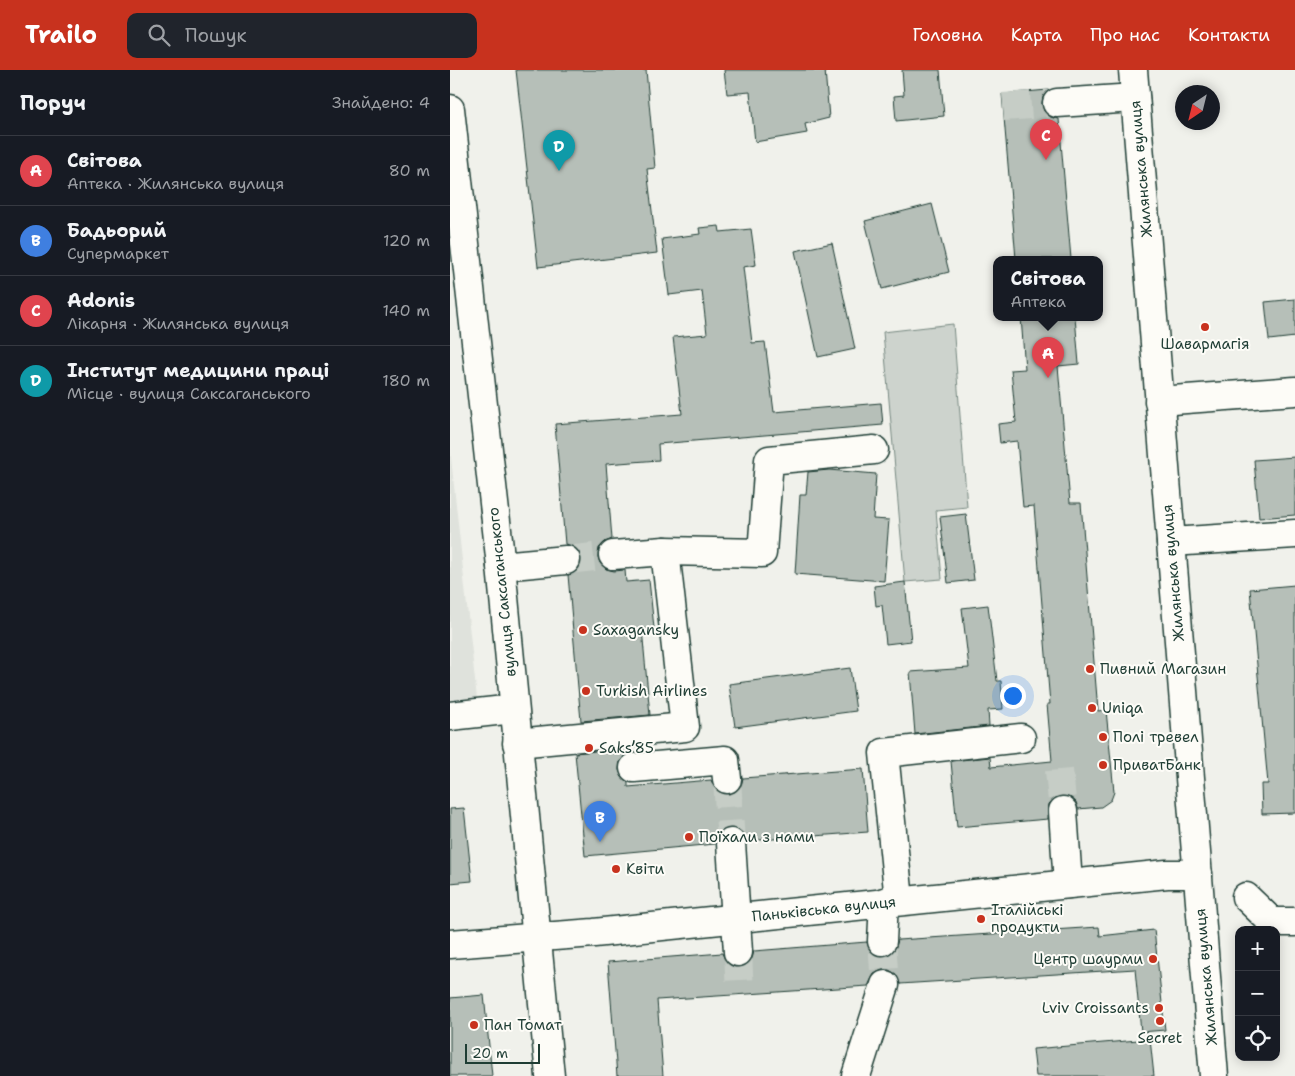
<!DOCTYPE html>
<html lang="uk">
<head>
<meta charset="utf-8">
<style>
  body { margin:0; font-family:"Shantell Sans",sans-serif; background:#20242c; color:#f1f3f6 }
  .controls { position:absolute; right:15px; bottom:15px; display:grid; overflow:hidden; border-radius:10px; box-shadow:0 2px 12px #0003 }
  .controls button { width:45px; height:45px; display:grid; place-items:center; padding:0; border:0; border-bottom:1px solid #363941; background:#171b24; color:#f1f3f6; font:25px sans-serif }
  .compass { position:absolute; left:725px; top:15px; width:45px; height:45px; border-radius:50%; background:#171b24; box-shadow:0 2px 12px #0003; rotate:215deg }
  .scale { position:absolute; left:15px; bottom:12px; width:75px; box-sizing:border-box; padding-left:5px; border:2px solid #1f3d34; border-top:0; font-size:14px; line-height:18px; white-space:nowrap; color:#1f3d34; -webkit-text-stroke:4px #fdfcf7; paint-order:stroke }
  .you { position:absolute; left:562px; top:625px; width:18px; height:18px; margin:-12px; border:4px solid #fff; border-radius:50%; background:#1a73e8; box-shadow:0 0 0 8px #1a73e833 }
  .badge { display:grid; place-items:center; width:32px; height:32px; border-radius:50%; background:#c8321e; color:#fff; font-size:16px; font-weight:700 }
  .pin { position:absolute; translate:-50% -41px; filter:drop-shadow(0 1px 2px #0008) }
  .pin::after { content:''; position:absolute; top:26px; width:18px; height:15px; background:inherit; clip-path:polygon(0 0,100% 0,50% 100%) }
  .popup { position:absolute; left:543px; top:186px; width:110px; height:65px; box-sizing:border-box; display:grid; place-content:center; border-radius:10px; background:#171b24; filter:drop-shadow(0 1px 4px #0005); font-size:16px; white-space:nowrap; color:#9ea1a6 }
  .popup b { font-size:19px; color:#f1f3f6 }
  .popup::after { content:''; position:absolute; left:50%; top:100%; margin-left:-10px; border:10px solid transparent; border-top-color:#171b24 }
  .list { margin:0; padding:0; list-style:none }
  h2 { display:flex; justify-content:space-between; align-items:center; height:65px; margin:0; padding:0 20px; font-size:21px }
  h2 small { font-size:16px; font-weight:400; color:#9ea1a6 }
  .list li { display:grid; grid-template-columns:32px 1fr auto; gap:15px; align-items:center; box-sizing:border-box; height:70px; padding:0 20px; border-top:1px solid #363941 }
  .list b { display:block; font-size:19px; white-space:nowrap }
  .list p { margin:0; font-size:16px; white-space:nowrap; color:#9ea1a6 }
  .list em { font-size:16px; font-style:normal; color:#9ea1a6 }
  .icon { flex:none; width:28px; height:28px; fill:none; stroke:currentColor; stroke-width:2; stroke-linecap:round; stroke-linejoin:round }
  .map { position:relative; flex:none; width:845px; height:1006px; overflow:hidden }
  header { display:flex; align-items:center; gap:30px; box-sizing:border-box; height:70px; padding:0 25px; background:#c8321e; color:#fff }
  header strong { font-size:24px }
  nav { display:flex; gap:28px; margin-inline-start:auto; font-size:18px }
  .search { width:350px; height:45px; background:#20242c; display:flex; align-items:center; gap:12px; box-sizing:border-box; padding:0 18px; border-radius:10px; color:#9ea1a6; font-size:19px }
  main { display:flex }
  aside { flex:1; background:#171b24 }
  .map>svg:first-child { display:block }
</style>
</head>
<body>
<header>
<strong>Trailo</strong>
<div class="search"><svg class="icon" aria-label="search" viewBox="0 0 24 24"><circle cx="10" cy="10" r="6"/><path d="M15 15l6 6"/></svg>Пошук</div>
<nav><a>Головна</a><a>Карта</a><a>Про нас</a><a>Контакти</a></nav>
</header>
<main>
<aside>
<h2>Поруч<small>Знайдено: 4</small></h2>
<ul class="list">
<li><span class="badge" style="background:#e0444e">A</span><div><b>Світова</b><p>Аптека · Жилянська вулиця</p></div><em>80 m</em></li>
<li><span class="badge" style="background:#3f7fe0">B</span><div><b>Бадьорий</b><p>Супермаркет</p></div><em>120 m</em></li>
<li><span class="badge" style="background:#e0444e">C</span><div><b>Adonis</b><p>Лікарня · Жилянська вулиця</p></div><em>140 m</em></li>
<li><span class="badge" style="background:#0f9aa8">D</span><div><b>Інститут медицини праці</b><p>Місце · вулиця Саксаганського</p></div><em>180 m</em></li>
</ul>
</aside>
<div class="map">
<svg width="845" height="1006" viewBox="0 0 845 1006">
  <rect width="100%" height="100%" fill="#f0f1eb"/>
  <filter id="ink" filterUnits="userSpaceOnUse"><feTurbulence type="fractalNoise" baseFrequency=".02" numOctaves="2"/><feDisplacementMap in="SourceGraphic" scale="10" xChannelSelector="R" yChannelSelector="G"/><feConvolveMatrix kernelMatrix="1 2 1 2 8 2 1 2 1" color-interpolation-filters="sRGB"/></filter>
  <g filter="url(#ink)">
    <polygon fill="#dfe2dc" points="0,379 27,629 0,631"/>
    <polygon fill="#cdd3cd" stroke="#768880" points="503,254 517,437 486,440 492,509 455,512 433,262"/>
    <g fill="#b6bfb8" stroke="#1f3d34">
      <polygon points="66,0 196,0 205,98 197,99 207,183 88,197"/>
      <polygon points="274,0 375,0 379,48 355,54 357,63 305,72 300,22 277,24"/>
      <polygon points="452,0 490,0 494,46 446,51 444,26 454,25"/>
      <polygon points="598,20 593,27 592,34 594,41 600,47 609,49 621,189 566,189 552,24"/>
      <polygon points="482,134 499,202 432,219 415,151"/>
      <polygon points="269,156 270,162 301,159 306,195 293,197 302,273 315,272 324,342 431,333 433,355 208,374 209,390 156,394 162,469 155,472 149,478 148,487 150,493 156,499 164,501 175,500 176,512 199,510 204,558 192,559 200,645 131,651 118,505 125,502 130,497 132,489 128,481 123,476 115,474 105,354 232,344 223,267 257,264 252,221 219,225 212,169 250,164 249,158"/>
      <polygon points="382,173 405,279 368,287 345,181"/>
      <polygon points="845,229 845,267 819,270 815,232"/>
      <polygon points="571,247 625,247 629,294 608,296 620,433 631,433 648,641 656,640 664,722 661,730 651,737 628,739 626,732 620,727 611,726 605,728 599,734 598,749 507,757 501,691 540,687 541,697 602,691 597,634 600,634 584,436 573,437 567,371 550,373 548,354 566,352 561,300 575,299"/>
      <polygon points="845,387 845,445 809,448 804,390"/>
      <polygon points="379,400 426,404 423,449 439,450 434,511 345,504 350,425 356,425 358,402"/>
      <polygon points="516,444 524,510 498,513 490,447"/>
      <polygon points="455,512 461,571 436,574 432,535 426,536 424,516"/>
      <polygon points="845,515 845,743 812,744 811,714 818,714 800,519"/>
      <polygon points="538,535 547,611 551,611 553,639 538,640 539,656 465,664 460,602 519,598 512,538"/>
      <polygon points="400,598 406,641 285,657 279,614"/>
      <polygon points="175,678 175,685 170,692 169,700 172,707 178,712 178,717 261,710 265,719 270,723 278,725 287,721 291,716 293,708 413,699 418,762 296,771 294,765 288,759 280,758 273,760 267,766 265,774 135,786 125,683"/>
      <polygon points="14,738 22,811 0,813 0,739"/>
      <polygon points="649,857 650,866 704,860 715,960 691,962 685,899 450,914 446,904 439,900 432,900 424,904 418,916 207,930 213,1006 167,1006 158,892 272,883 275,890 281,896 289,898 296,895 302,889 304,881 417,872 423,884 432,887 440,885 445,880 448,870"/>
      <polygon points="34,925 42,1006 0,1006 0,928"/>
      <polygon points="700,969 704,1006 586,1006 583,979"/>
    </g>
    <g fill="none" stroke-linecap="round" stroke-linejoin="round">
      <g stroke="#c6cdc6" stroke-width="28" stroke-dasharray="28 14" stroke-linecap="butt">
        <polyline points="553,37 607,33"/>
        <polyline points="116,490 163,485"/>
        <polyline points="609,700 613,741"/>
        <polyline points="277,709 281,773"/>
        <polyline points="432,871 435,915"/>
        <polyline points="288,882 290,924"/>
      </g>
      <defs>
        <g id="minor">
          <polyline points="607,33 685,28"/>
          <polyline points="709,331 845,321"/>
          <polyline points="721,472 845,464"/>
          <polyline points="163,485 215,481 312,483 319,390 424,380"/>
          <polyline points="51,496 116,490"/>
          <polyline points="0,646 64,639"/>
          <polyline points="67,673 235,657 215,481"/>
          <polyline points="184,698 275,690 277,709"/>
          <polyline points="613,741 618,814"/>
          <polyline points="281,773 288,882"/>
          <polyline points="796,827 822,852 845,852"/>
          <polyline points="449,830 434,683 571,668"/>
          <polyline points="432,871 434,832"/>
          <polyline points="0,874 144,863 717,804 748,804"/>
          <polyline points="406,1006 435,915"/>
        </g>
        <g id="major">
          <polyline points="683,0 764,1006"/>
          <polyline points="0,39 51,496 100,1006"/>
        </g>
      </defs>
      <use href="#minor" stroke="#1f3d34" stroke-width="31"/>
      <use href="#major" stroke="#1f3d34" stroke-width="31"/>
      <use href="#minor" stroke="#fdfcf7" stroke-width="28"/>
      <use href="#major" stroke="#fdfcf7" stroke-width="28"/>
    </g>
  </g>
  <g fill="#c8321e" stroke="#fdfcf7" stroke-width="2">
    <circle cx="755" cy="257" r="5"/>
    <circle cx="133" cy="560" r="5"/>
    <circle cx="640" cy="599" r="5"/>
    <circle cx="136" cy="621" r="5"/>
    <circle cx="642" cy="638" r="5"/>
    <circle cx="653" cy="667" r="5"/>
    <circle cx="139" cy="678" r="5"/>
    <circle cx="653" cy="695" r="5"/>
    <circle cx="239" cy="767" r="5"/>
    <circle cx="166" cy="799" r="5"/>
    <circle cx="531" cy="849" r="5"/>
    <circle cx="703" cy="889" r="5"/>
    <circle cx="709" cy="938" r="5"/>
    <circle cx="710" cy="951" r="5"/>
    <circle cx="24" cy="955" r="5"/>
  </g>
  <g text-anchor="middle" dominant-baseline="central" stroke-width="4" stroke-linejoin="round" paint-order="stroke">
    <g font-size="15" fill="#1f3d34" stroke="#fdfcf7">
      <text transform="translate(691 99) rotate(-95)">Жилянська вулиця</text>
      <text transform="translate(723 503) rotate(-95)">Жилянська вулиця</text>
      <text transform="translate(52 522) rotate(-96)">вулиця Саксаганського</text>
      <text transform="translate(374 839) rotate(-6)">Паньківська вулиця</text>
      <text transform="translate(756 907) rotate(-95)">Жилянська вулиця</text>
    </g>
    <g font-size="15" fill="#1f3d34" stroke="#fdfcf7" text-anchor="start">
      <text x="755" y="274" text-anchor="middle">Шавармагія</text>
      <text x="143" y="560">Saxagansky</text>
      <text x="650" y="599">Пивний Магазин</text>
      <text x="146" y="621">Turkish Airlines</text>
      <text x="652" y="638">Uniqa</text>
      <text x="663" y="667">Полі тревел</text>
      <text x="149" y="678">Saks’85</text>
      <text x="663" y="695">ПриватБанк</text>
      <text x="249" y="767">Поїхали з нами</text>
      <text x="176" y="799">Квіти</text>
      <text x="541" y="840">Італійські<tspan x="541" dy="17">продукти</tspan></text>
      <text x="693" y="889" text-anchor="end">Центр шаурми</text>
      <text x="699" y="938" text-anchor="end">Lviv Croissants</text>
      <text x="34" y="955">Пан Томат</text>
      <text x="710" y="968" text-anchor="middle">Secret</text>
    </g>
  </g>
</svg>
<div class="controls">
<button>+</button>
<button>−</button>
<button><svg class="icon" aria-label="locate" viewBox="0 0 24 24"><circle cx="12" cy="12" r="6"/><path d="M12 2v4M12 18v4M2 12h4M18 12h4"/></svg></button>
</div>
<svg class="compass" viewBox="-18 -18 36 36"><path d="M0-13l5 13h-10z" fill="#e53935"/><path d="M0 13l5-13h-10z" fill="#9ea1a6"/></svg>
<div class="scale">20 m</div>
<div class="you"></div>
<div class="pin badge" style="left:598px;top:308px;background:#e0444e">A</div>
<div class="popup"><b>Світова</b>Аптека</div>
<div class="pin badge" style="left:150px;top:772px;background:#3f7fe0">B</div>
<div class="pin badge" style="left:596px;top:90px;background:#e0444e">C</div>
<div class="pin badge" style="left:109px;top:101px;background:#0f9aa8">D</div>
</div>
</main>
</body>
</html>
